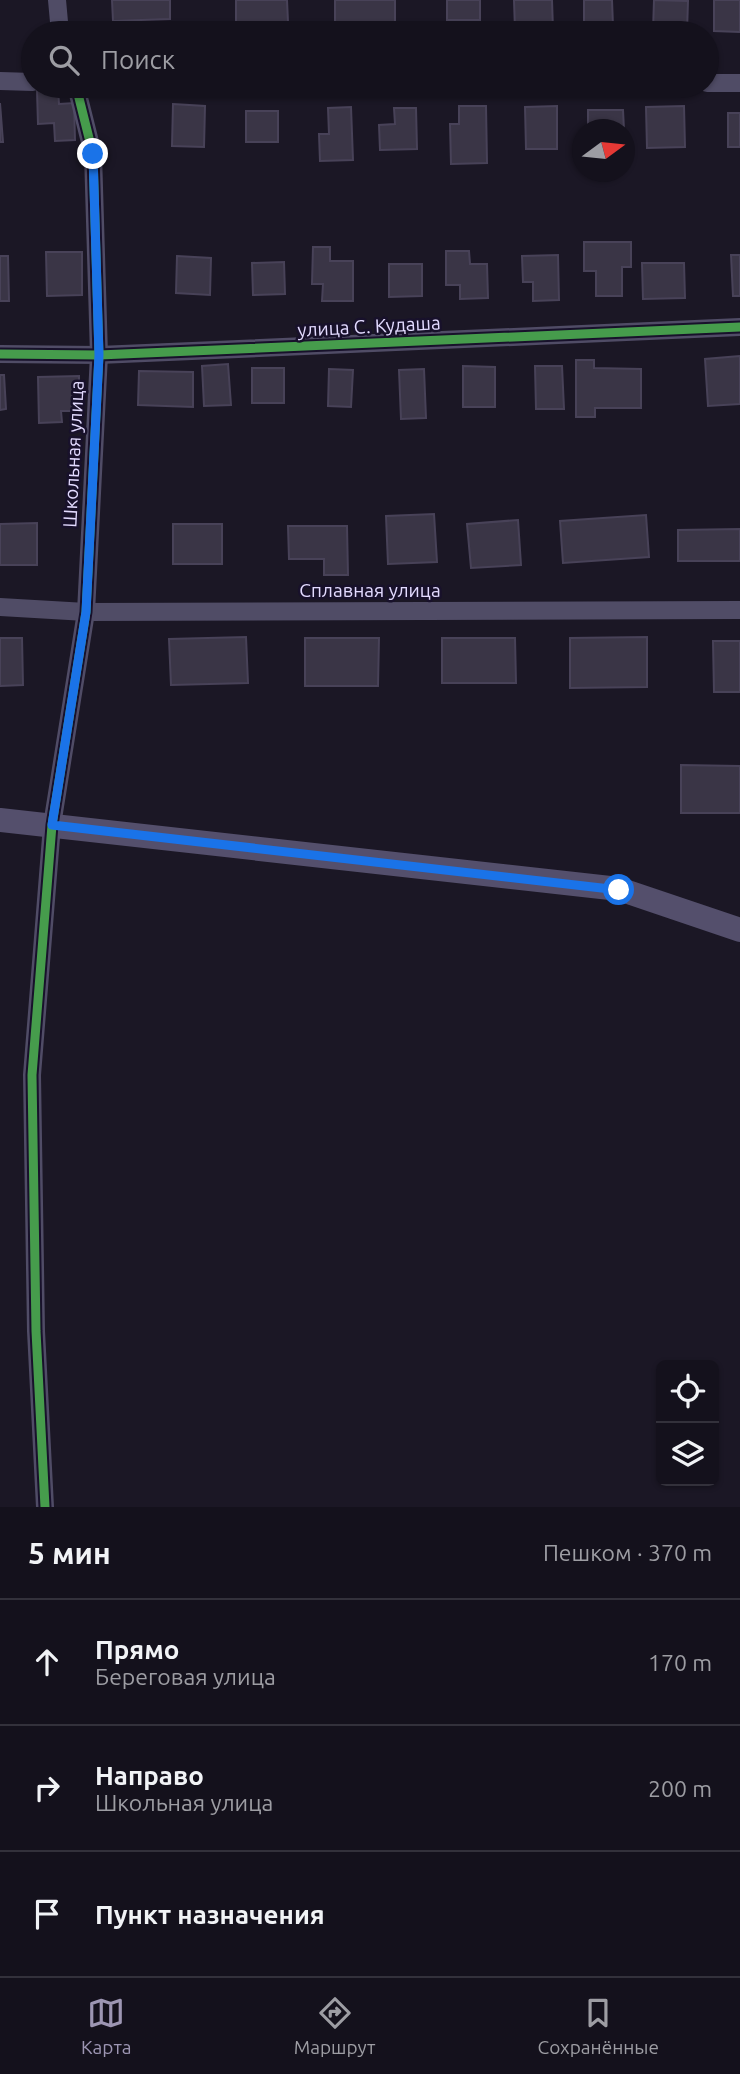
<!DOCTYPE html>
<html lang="ru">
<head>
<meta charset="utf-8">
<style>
  body { margin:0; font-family:Ubuntu,sans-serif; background:#1d1a25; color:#f1f3f6 }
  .controls { position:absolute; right:21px; bottom:21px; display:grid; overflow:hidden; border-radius:10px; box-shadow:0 2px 5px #0004 }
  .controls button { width:63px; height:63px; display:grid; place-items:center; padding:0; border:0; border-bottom:2px solid #33313b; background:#14111c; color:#f1f3f6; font:35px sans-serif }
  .compass { position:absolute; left:572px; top:119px; width:63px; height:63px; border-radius:50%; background:#14111c; box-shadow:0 2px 5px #0004; rotate:75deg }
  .stop { position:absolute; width:21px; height:21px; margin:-16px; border:5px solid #1a73e8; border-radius:50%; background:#fff }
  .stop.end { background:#1a73e8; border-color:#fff; box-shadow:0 2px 7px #0008 }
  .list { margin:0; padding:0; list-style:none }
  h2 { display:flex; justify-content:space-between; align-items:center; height:91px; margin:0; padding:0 28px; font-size:30px }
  h2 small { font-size:23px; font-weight:400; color:#9d9da3 }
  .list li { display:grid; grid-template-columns:46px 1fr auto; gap:21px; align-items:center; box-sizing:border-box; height:126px; padding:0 28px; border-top:2px solid #33313b }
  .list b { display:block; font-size:26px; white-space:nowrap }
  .list p { margin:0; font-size:23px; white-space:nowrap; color:#9d9da3 }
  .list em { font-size:23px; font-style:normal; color:#9d9da3 }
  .icon { flex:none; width:38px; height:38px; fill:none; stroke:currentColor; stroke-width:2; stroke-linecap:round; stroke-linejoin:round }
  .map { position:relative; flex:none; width:740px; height:1507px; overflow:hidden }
  .search { position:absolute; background:#14111c; box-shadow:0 2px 5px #0004; left:21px; right:21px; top:21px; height:77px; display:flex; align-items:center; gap:18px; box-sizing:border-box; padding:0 24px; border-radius:38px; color:#9d9da3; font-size:26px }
  .sheet { height:469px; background:#14111c }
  nav { display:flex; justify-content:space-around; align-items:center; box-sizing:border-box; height:98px; border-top:2px solid #33313b; background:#14111c; font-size:19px; color:#9d9da3 }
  nav a { display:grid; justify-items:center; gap:4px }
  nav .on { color:#9d96b3 }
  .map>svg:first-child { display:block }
</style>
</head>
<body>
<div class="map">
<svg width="740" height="1507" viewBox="0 0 740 1507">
  <rect width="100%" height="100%" fill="#1b1725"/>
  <g fill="#3a3546" stroke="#484258" stroke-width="2">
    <polygon points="112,0 170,0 170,19 113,21"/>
    <polygon points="236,0 287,0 288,22 236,23"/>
    <rect x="335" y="0" width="60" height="23"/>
    <rect x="447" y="0" width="33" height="20"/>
    <polygon points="514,0 552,0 553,30 515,30"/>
    <polygon points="584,0 612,0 613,26 584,26"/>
    <polygon points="654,0 688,1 687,32 653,31"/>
    <polygon points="714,0 740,0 740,32 714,31"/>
    <polygon points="58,89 59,104 74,103 75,140 55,141 54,123 38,124 37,90"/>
    <polygon points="0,103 3,142 0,142"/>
    <polygon points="173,104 205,106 204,147 172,146"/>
    <polygon points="459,106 486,106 487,163 451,164 450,124 459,124"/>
    <polygon points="557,106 557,149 526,149 525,107"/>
    <polygon points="684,106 685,147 647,148 646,107"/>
    <polygon points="351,107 353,160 320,161 319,134 329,134 328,108"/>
    <polygon points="394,108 416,108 417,149 380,150 379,125 395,124"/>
    <polygon points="588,110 623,110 624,130 588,130"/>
    <rect x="246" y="111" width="32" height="31"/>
    <rect x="728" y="113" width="12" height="34"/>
    <polygon points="584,242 631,242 631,267 622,267 622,296 596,296 596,271 584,271"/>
    <polygon points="313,247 330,247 330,261 353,261 353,301 322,301 323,284 312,284"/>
    <polygon points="446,251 469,251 470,264 487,264 488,298 460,299 460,285 446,285"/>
    <polygon points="46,252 82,252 82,295 47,296"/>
    <polygon points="558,255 559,300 533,301 533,282 523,282 522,256"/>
    <polygon points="731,255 740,255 740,296 733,296"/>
    <polygon points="0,256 8,256 9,301 0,301"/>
    <polygon points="177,256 211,258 210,295 176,293"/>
    <polygon points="284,262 285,294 253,295 252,263"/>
    <polygon points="642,263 684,263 685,298 643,299"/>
    <polygon points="389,264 422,264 422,296 389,297"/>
    <polygon points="740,356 740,404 708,406 705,359"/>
    <polygon points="576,360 594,360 594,368 641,369 641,408 595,408 595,417 576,417"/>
    <polygon points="228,364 231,405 204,406 202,366"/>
    <polygon points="463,366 495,367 495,407 463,407"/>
    <polygon points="535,366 562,366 564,409 536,409"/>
    <rect x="252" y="368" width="32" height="35"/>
    <polygon points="329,369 353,370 351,407 328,406"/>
    <polygon points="424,369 426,418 401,419 399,370"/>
    <polygon points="139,371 193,372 193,407 138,405"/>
    <polygon points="0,375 4,375 6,409 0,410"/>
    <polygon points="79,376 79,411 61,411 62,422 39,423 38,377"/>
    <polygon points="434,514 437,562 388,564 386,516"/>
    <polygon points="646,515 649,557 563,563 560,521"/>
    <polygon points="518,520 521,565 471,568 467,524"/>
    <polygon points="37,523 37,565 0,565 0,524"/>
    <rect x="173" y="524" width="49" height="40"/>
    <polygon points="288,526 347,526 348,575 324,575 324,559 289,559"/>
    <polygon points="740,529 740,561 678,561 678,530"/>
    <polygon points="246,637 248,683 171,685 169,639"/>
    <polygon points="647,637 647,687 570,688 570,638"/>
    <polygon points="0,638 22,638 23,685 0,686"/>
    <polygon points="305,638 379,638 378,686 305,686"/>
    <polygon points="442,638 515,638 516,683 442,683"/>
    <polygon points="713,641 740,641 740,692 714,692"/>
    <polygon points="681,765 740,766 740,813 681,813"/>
  </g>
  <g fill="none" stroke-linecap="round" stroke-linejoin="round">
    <g stroke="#504c66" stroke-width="18">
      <polyline points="57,0 60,33"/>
      <polyline points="0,81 33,82"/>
      <polyline points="707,83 740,83"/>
      <polyline points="0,354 99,355 740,327"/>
      <polyline points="0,607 86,612 740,610"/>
      <polyline points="45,1507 36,1331 32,1075 52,825 86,612 99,355 93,154 76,86"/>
    </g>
    <polyline stroke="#544f6c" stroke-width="24" points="0,820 619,889 740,930"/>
    <defs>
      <g id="cycleway">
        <polyline points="0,354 99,355 740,327"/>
        <polyline points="45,1507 36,1331 32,1075 52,825 86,612 99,355 93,154 76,86"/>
      </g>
    </defs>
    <use href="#cycleway" stroke="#18112b" stroke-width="13"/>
    <use href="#cycleway" stroke="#469c4c" stroke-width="9"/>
  </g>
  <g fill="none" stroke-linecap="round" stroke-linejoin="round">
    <polyline stroke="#1a73e8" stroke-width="9" points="93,154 99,355 86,612 52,825 619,890"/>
  </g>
  <g text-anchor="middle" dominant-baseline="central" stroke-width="5" stroke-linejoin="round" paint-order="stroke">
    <g font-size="19" fill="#e3dbff" stroke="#18112b">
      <text transform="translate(369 326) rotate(-3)">улица С. Кудаша</text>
      <text transform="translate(73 454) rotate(-87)">Школьная улица</text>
      <text x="370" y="590">Сплавная улица</text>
    </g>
  </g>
</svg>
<div class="controls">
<button><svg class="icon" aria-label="locate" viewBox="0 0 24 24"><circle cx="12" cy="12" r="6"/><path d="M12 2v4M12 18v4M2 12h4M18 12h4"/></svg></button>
<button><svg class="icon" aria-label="layers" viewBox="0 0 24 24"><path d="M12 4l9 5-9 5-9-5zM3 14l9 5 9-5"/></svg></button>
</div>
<svg class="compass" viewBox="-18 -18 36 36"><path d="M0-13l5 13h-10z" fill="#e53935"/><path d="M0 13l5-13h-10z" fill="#9d9da3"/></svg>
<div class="stop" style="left:619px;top:890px"></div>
<div class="stop end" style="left:93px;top:154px"></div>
<div class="search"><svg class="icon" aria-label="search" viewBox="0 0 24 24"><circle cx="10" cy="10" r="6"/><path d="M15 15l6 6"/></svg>Поиск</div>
</div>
<section class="sheet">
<h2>5 мин<small>Пешком · 370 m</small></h2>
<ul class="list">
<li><svg class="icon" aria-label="ahead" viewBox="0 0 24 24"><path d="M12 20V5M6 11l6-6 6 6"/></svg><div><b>Прямо</b><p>Береговая улица</p></div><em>170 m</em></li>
<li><svg class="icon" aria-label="right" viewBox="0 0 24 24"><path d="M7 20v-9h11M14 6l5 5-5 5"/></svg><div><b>Направо</b><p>Школьная улица</p></div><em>200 m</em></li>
<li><svg class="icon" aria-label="arrive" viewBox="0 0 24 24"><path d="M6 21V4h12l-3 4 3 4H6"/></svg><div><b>Пункт назначения</b></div></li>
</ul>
</section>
<nav>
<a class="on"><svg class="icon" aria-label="map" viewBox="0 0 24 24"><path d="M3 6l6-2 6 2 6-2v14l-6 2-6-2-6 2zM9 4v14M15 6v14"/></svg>Карта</a>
<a><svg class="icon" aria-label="directions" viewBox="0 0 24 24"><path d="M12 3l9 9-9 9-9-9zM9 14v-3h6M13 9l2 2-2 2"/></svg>Маршрут</a>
<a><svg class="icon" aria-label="saved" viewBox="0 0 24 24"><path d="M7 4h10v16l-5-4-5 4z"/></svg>Сохранённые</a>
</nav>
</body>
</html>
